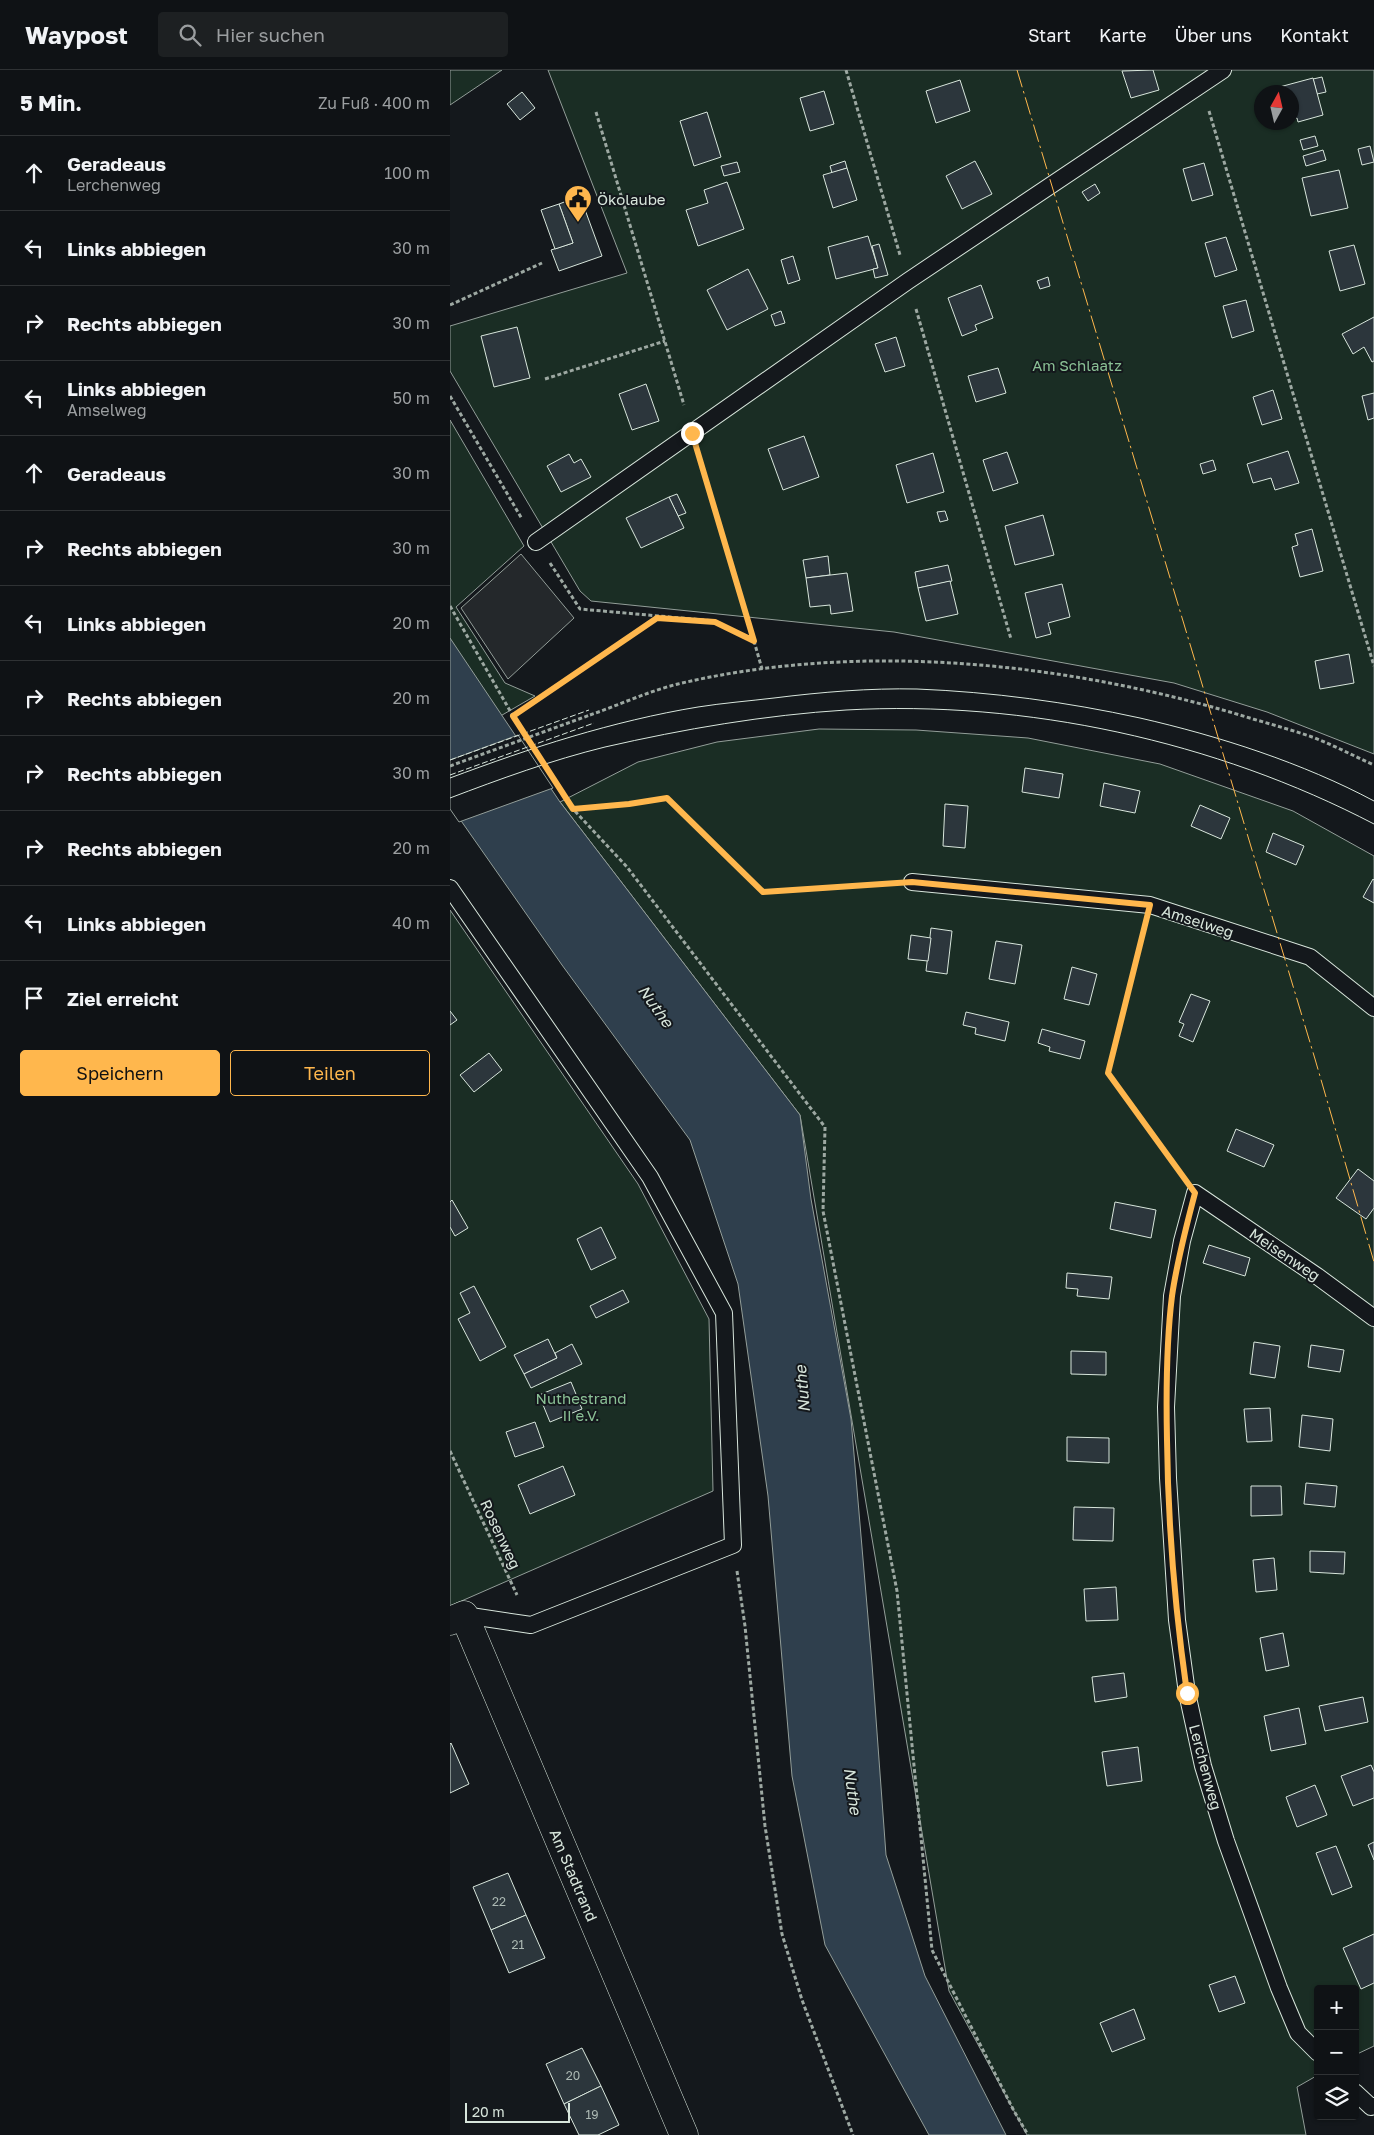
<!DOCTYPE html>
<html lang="de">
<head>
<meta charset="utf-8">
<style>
  body { margin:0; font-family:"Golos Text",sans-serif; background:#1d2022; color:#f1f3f6 }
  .controls { position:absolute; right:15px; bottom:15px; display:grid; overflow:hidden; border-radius:5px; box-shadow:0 1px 4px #0004 }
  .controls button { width:45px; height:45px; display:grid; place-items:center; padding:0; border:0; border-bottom:1px solid #2f3234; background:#0f1215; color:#f1f3f6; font:25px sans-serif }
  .compass { position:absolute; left:804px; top:15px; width:45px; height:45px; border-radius:50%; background:#0f1215; box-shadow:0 1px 4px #0004; rotate:8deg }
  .scale { position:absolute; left:15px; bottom:12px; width:105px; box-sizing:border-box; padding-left:5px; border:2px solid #d8e6dc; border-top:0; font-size:14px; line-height:18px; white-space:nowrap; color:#d8e6dc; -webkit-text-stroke:4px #14181c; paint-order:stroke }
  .stop { position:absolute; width:15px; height:15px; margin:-11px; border:4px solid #ffb74d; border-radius:50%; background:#fff }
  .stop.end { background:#ffb74d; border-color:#fff; box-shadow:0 1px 5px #0008 }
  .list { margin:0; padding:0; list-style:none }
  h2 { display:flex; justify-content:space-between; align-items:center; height:65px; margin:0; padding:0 20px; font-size:21px }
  h2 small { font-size:16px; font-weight:400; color:#9b9ea0 }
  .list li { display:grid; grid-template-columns:32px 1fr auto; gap:15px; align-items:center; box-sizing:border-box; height:75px; padding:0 20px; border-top:1px solid #2f3234 }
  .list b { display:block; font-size:19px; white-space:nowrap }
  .list p { margin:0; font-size:16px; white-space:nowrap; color:#9b9ea0 }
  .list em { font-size:16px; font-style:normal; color:#9b9ea0 }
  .actions { display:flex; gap:10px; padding:15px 20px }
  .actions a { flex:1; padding:11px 0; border:1px solid #ffb74d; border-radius:5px; text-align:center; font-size:18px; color:#ffb74d }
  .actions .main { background:#ffb74d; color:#111 }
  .icon { flex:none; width:28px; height:28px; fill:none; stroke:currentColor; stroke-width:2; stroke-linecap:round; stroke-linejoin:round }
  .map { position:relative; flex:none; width:924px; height:2065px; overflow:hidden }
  header { display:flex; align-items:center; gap:30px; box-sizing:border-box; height:70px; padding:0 25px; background:#0f1215; border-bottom:1px solid #2f3234 }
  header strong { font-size:24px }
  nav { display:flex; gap:28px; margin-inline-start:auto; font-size:18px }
  .search { width:350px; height:45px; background:#1d2022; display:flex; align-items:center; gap:12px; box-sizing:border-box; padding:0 18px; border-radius:5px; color:#9b9ea0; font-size:19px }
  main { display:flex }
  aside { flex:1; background:#0f1215 }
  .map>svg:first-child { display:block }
</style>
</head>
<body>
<header>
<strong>Waypost</strong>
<div class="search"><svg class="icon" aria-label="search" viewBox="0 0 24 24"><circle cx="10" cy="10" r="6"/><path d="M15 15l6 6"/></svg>Hier suchen</div>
<nav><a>Start</a><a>Karte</a><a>Über uns</a><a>Kontakt</a></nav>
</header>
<main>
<aside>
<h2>5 Min.<small>Zu Fuß · 400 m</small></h2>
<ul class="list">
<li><svg class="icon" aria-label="ahead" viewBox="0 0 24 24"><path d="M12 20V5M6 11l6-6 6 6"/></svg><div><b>Geradeaus</b><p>Lerchenweg</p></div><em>100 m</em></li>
<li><svg class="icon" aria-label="left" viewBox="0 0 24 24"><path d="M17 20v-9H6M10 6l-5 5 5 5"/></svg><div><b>Links abbiegen</b></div><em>30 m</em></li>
<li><svg class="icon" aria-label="right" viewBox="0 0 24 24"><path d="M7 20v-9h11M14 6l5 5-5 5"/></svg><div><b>Rechts abbiegen</b></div><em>30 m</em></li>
<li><svg class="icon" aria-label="left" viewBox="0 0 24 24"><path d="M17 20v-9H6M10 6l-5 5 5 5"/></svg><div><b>Links abbiegen</b><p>Amselweg</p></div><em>50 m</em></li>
<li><svg class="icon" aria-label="ahead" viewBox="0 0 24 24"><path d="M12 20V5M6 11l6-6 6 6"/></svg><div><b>Geradeaus</b></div><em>30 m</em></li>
<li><svg class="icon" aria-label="right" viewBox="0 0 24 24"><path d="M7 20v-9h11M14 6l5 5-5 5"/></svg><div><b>Rechts abbiegen</b></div><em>30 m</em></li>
<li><svg class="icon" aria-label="left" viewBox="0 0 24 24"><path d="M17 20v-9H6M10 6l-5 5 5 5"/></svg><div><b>Links abbiegen</b></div><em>20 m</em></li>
<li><svg class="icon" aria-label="right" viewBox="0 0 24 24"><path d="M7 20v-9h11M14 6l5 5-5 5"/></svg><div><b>Rechts abbiegen</b></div><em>20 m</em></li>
<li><svg class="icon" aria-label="right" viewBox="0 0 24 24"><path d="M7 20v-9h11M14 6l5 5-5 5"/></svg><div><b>Rechts abbiegen</b></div><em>30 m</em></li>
<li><svg class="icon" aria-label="right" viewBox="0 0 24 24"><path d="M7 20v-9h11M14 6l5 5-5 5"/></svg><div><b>Rechts abbiegen</b></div><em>20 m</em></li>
<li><svg class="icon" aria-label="left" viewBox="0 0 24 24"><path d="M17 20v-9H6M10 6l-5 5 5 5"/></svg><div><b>Links abbiegen</b></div><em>40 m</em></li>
<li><svg class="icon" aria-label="arrive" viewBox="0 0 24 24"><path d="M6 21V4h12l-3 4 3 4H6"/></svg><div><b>Ziel erreicht</b></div></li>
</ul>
<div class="actions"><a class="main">Speichern</a><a>Teilen</a></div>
</aside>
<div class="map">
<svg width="924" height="2065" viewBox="0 0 924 2065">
  <rect width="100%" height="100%" fill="#14181c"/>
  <g fill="#1a2d24" stroke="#939e99" fill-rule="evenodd">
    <polygon points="0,0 52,0 0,35"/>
    <path d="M98,0H924V684L817,642L724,613L444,562L141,531L130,521L0,301V256L177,203ZM812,22H842V52H812Z"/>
    <polygon points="0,350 74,476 6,537 55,613 85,626 47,648 0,574"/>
    <polygon points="369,659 466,660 578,668 710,694 843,741 924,786 924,1976 905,1985 905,1919 868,1919 868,2005 847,2017 856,2065 577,2065 499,1921 350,1045 110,732 188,692 267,672"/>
    <polygon points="0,840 188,1114 259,1249 263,1421 0,1536"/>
  </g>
  <polygon fill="#24282b" stroke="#939e99" points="71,484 124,548 58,609 11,538"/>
  <polygon fill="#2f3f4d" stroke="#939e99" points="0,568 110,732 350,1045 361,1129 401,1349 422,1594 436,1785 475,1906 556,2065 479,2065 375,1875 342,1706 318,1426 288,1214 240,1070 112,895 0,735"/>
  <polygon fill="#14181c" stroke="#939e99" points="68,665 103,718 9,752 0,739 0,690"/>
  <g fill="#2c363c" stroke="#d8e6dc">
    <polygon points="703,0 709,20 681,28 672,1"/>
    <polygon points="872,7 876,22 867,24 863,9"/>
    <polygon points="863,8 873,45 848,52 847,48 842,49 842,22 823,22 822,19"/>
    <polygon points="510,10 520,41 486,53 476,21"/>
    <polygon points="374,21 384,54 360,61 350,28"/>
    <polygon points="72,22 85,38 70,50 57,34"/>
    <polygon points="257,42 271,87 244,96 230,51"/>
    <polygon points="865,66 868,76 853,80 850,70"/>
    <polygon points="920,76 924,92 912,95 908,79"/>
    <polygon points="873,80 876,90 856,96 853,86"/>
    <polygon points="395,91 397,98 382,103 380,96"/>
    <polygon points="525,91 542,124 512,139 496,106"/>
    <polygon points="287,92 290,102 274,106 271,96"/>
    <polygon points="754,93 763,125 742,131 733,99"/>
    <polygon points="397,98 407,130 383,138 373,105"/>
    <polygon points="889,100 898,138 861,146 852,108"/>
    <polygon points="277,112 294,159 248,176 236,140 258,133 254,120"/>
    <polygon points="645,114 650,123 638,131 632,122"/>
    <polygon points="130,126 152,186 109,201 101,180 123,173 109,134"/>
    <polygon points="109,134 123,173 105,179 91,140"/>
    <polygon points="418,166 428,198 386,209 378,177"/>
    <polygon points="776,167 787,200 765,207 755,173"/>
    <polygon points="429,174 438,205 425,208 423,199 428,198 422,176"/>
    <polygon points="904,175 915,214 890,221 879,181"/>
    <polygon points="343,186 350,210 338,214 331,190"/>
    <polygon points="298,199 318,239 277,260 257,220"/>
    <polygon points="598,207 600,216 590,219 587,211"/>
    <polygon points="531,215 543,248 525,255 527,260 512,266 498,228"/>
    <polygon points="796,230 804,261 782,268 773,236"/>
    <polygon points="331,241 335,253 325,256 321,245"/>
    <polygon points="924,247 924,291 922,292 914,277 903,284 892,264"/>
    <polygon points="67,257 80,308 44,317 31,266"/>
    <polygon points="446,267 455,296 435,302 425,274"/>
    <polygon points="548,298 556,323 526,332 518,306"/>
    <polygon points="196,314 209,351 182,360 169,324"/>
    <polygon points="823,320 832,349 812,355 803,327"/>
    <polygon points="924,323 924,348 918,350 912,326"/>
    <polygon points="354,366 369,407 333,420 318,379"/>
    <polygon points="838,381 849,413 825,420 821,408 803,413 797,394"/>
    <polygon points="557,382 568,413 543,421 533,390"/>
    <polygon points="483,383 494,422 457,433 446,395"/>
    <polygon points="119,384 124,393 131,389 141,407 111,422 97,396"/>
    <polygon points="763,390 766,400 753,404 750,394"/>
    <polygon points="227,424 236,443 228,446 219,427"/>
    <polygon points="219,427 234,458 191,478 176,448"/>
    <polygon points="495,441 498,450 490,452 487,442"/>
    <polygon points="593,445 604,485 565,495 555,456"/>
    <polygon points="862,459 873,501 850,507 842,477 848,475 845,464"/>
    <polygon points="378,486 380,505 356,508 353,490"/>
    <polygon points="498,495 502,511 468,518 465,502"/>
    <polygon points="397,503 403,541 381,544 380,535 360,537 356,508"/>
    <polygon points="500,511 508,544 476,551 468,518"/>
    <polygon points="612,514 620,547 598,553 601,564 586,568 575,523"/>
    <polygon points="899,584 904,613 870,619 865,591"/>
    <polygon points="575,698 613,704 609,728 572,722"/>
    <polygon points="654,713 690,721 685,743 650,736"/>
    <polygon points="495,734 518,736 515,778 493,776"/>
    <polygon points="750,735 780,748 771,769 741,756"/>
    <polygon points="823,763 854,776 846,795 816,782"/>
    <polygon points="923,809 924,810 924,833 913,827"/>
    <polygon points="481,858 502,861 497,904 476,901"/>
    <polygon points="461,865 481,868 478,891 458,889"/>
    <polygon points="546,871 572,875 565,914 539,909"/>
    <polygon points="622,897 647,904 639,935 614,929"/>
    <polygon points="741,924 760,931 743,972 729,966 734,954 729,952"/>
    <polygon points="0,941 7,950 0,955"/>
    <polygon points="516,942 559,952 555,971 525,964 526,958 513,955"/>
    <polygon points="592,959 635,971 630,989 599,981 600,977 588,973"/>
    <polygon points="39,983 52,1000 24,1022 10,1005"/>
    <polygon points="786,1059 824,1075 814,1097 777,1081"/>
    <polygon points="908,1099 924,1111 924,1138 916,1149 886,1128"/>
    <polygon points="2,1130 18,1158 5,1166 0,1157 0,1132"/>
    <polygon points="665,1132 706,1140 701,1168 660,1159"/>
    <polygon points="151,1157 166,1188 141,1200 127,1169"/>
    <polygon points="759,1175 800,1188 795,1206 753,1193"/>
    <polygon points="617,1203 662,1207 659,1229 627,1226 628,1219 616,1218"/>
    <polygon points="24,1216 56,1277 30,1291 8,1249 20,1243 10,1223"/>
    <polygon points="173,1220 179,1232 146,1248 140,1236"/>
    <polygon points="98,1269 107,1288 74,1304 64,1285"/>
    <polygon points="804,1272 830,1276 825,1308 800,1304"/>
    <polygon points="122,1274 132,1294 81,1318 74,1304 107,1288 105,1283"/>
    <polygon points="861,1275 894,1280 890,1302 858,1297"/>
    <polygon points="621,1281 656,1282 656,1305 621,1304"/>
    <polygon points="121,1312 132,1339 100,1352 89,1325"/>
    <polygon points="820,1338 822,1371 797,1372 794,1339"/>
    <polygon points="852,1345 883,1349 880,1381 849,1377"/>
    <polygon points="85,1352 94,1377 65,1387 56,1362"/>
    <polygon points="617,1367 659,1368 659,1393 617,1391"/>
    <polygon points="113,1396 125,1425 80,1444 68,1415"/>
    <polygon points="856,1413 887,1416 885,1437 854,1434"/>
    <polygon points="801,1416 831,1416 832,1445 801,1446"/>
    <polygon points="624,1437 664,1438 663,1471 623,1470"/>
    <polygon points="860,1481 895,1482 894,1504 860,1502"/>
    <polygon points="824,1488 827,1520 806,1522 803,1490"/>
    <polygon points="666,1517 668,1550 636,1551 634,1519"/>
    <polygon points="833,1563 839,1596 816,1601 810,1568"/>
    <polygon points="674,1603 677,1627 645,1632 642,1607"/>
    <polygon points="913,1627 918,1652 875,1661 869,1636"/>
    <polygon points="849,1638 856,1674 821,1681 814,1646"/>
    <polygon points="1,1673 19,1714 0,1723 0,1674"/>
    <polygon points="688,1677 692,1711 657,1716 652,1682"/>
    <polygon points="921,1695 924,1702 924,1728 903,1736 891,1706"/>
    <polygon points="865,1715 877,1745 847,1757 836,1727"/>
    <polygon points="924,1772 924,1790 918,1775"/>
    <polygon points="886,1776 902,1817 882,1825 866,1783"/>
    <polygon points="58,1803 76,1845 41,1860 23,1817"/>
    <polygon points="76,1845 95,1888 59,1903 41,1860"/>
    <polygon points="924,1864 924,1913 911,1919 893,1878"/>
    <polygon points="785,1906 795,1933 769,1942 759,1915"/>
    <polygon points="684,1939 695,1969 662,1982 650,1953"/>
    <polygon points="132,1978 151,2016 114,2034 96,1994"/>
    <polygon points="151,2016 169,2055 148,2065 129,2065 114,2034"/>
  </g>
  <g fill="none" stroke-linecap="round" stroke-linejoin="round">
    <defs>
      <g id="service">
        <polyline points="86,472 458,211 773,0"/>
        <polyline points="462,812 700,835 860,887 924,938"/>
        <polyline points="0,818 200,1107 274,1243 283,1475 81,1555 14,1545"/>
        <polyline points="868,1983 848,1963 829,1918 776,1771 753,1696 737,1623 727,1550 718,1408 716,1337 722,1226 732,1171 745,1123 867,1206 924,1248"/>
        <polyline points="905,2022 921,2037 924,2036"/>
      </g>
      <polyline id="minor" points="0,1551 14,1545 234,2065"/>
    </defs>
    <use href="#service" stroke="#d8e6dc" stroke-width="18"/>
    <use href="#minor" stroke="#d8e6dc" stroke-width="29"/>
    <g stroke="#9da8a2" stroke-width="3" stroke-dasharray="4 2.5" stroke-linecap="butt">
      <polyline points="396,0 450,185"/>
      <polyline points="759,41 924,596"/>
      <polyline points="146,42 234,335"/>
      <polyline points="0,235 92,193"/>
      <polyline points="466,239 561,569"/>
      <polyline points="95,309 215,271"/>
      <polyline points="0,326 72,449"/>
      <polyline points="250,389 304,571"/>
      <polyline points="100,493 130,539 265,551 304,571 312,599"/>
      <polyline points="0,536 63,646 123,739 177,797 375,1057 373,1141 447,1521 482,1880 564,2041 578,2065"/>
      <path d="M140,645C169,635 199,621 228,614C413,570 623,593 803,649C824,655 845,661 865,668C885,676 904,686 924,695"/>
      <polyline points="63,646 207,548"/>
      <polyline points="124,739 179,734 217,728 313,822 435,814"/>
      <polyline points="694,861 658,1003 730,1102"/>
      <polyline points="0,1381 67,1525"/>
      <polyline points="287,1501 295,1556 315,1756 332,1864 352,1930 403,2065"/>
    </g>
    <use href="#service" stroke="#14181c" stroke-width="16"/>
    <use href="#minor" stroke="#14181c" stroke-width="28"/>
    <g stroke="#d8e6dc" stroke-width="1">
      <path d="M0,708C80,678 163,651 248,637C273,633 299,631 324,628C372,622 420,618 467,619C542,622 617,632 690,648C769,666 853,693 924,731"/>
      <path d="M0,728C50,709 102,690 155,677C234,659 315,645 396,640C576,630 765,671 924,754"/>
    </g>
    <polyline stroke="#9da8a2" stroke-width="3" stroke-dasharray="4 2.5" stroke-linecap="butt" points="0,696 140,645"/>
    <g stroke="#d8e6dc" stroke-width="1" stroke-dasharray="6 2.5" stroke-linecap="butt">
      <polyline points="0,690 139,640"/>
      <polyline points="0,705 144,653"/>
    </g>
    <polyline stroke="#ffb74d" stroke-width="1" stroke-dasharray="18 4 2.5 4" stroke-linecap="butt" points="567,0 865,989 924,1192"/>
  </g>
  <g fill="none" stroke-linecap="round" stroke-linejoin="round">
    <path stroke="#ffb74d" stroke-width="6" d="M242,363L304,571L265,552L207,548L63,646L123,739L179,734L217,728L313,822L462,812L700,835L658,1003L745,1123C736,1157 727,1191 722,1226C716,1274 716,1322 717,1370C718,1455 725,1539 737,1623"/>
  </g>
  <defs>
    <symbol id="civic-pin" viewBox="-11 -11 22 30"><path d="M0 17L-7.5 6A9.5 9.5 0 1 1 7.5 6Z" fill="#ffb74d" stroke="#14181c"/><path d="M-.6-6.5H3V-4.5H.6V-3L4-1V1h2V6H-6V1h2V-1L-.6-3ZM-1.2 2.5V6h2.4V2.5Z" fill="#111"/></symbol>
  </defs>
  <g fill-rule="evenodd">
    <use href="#civic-pin" x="112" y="113" width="32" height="43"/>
  </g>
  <g text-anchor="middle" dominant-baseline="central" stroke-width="4" stroke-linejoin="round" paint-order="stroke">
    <g font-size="12" fill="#adbab4">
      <text x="49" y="1831">22</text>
      <text x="68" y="1874">21</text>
      <text x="123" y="2005">20</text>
      <text x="142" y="2044">19</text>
    </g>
    <g font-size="15" fill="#d8e6dc" stroke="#14181c" text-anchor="start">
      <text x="147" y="129">Ökolaube</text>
    </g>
    <g font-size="15" fill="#8ac095" stroke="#14181c">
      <text x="627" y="295">Am Schlaatz</text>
      <text x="131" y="1328">Nuthestrand<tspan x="131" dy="17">II e.V.</tspan></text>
    </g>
    <g font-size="15" fill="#d8e6dc" stroke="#14181c">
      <text transform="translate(748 851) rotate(18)">Amselweg</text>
      <text transform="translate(835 1184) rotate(34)">Meisenweg</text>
      <text transform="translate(51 1464) rotate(65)">Rosenweg</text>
      <text transform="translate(756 1697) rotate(75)">Lerchenweg</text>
      <text transform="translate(124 1805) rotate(67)">Am Stadtrand</text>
    </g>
    <g font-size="16" font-style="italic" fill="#d8e6dc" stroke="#14181c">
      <text transform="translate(206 936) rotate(54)">Nuthe</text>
      <text transform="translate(352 1319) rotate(-95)">Nuthe</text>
      <text transform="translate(403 1721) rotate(82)">Nuthe</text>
    </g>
  </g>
</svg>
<div class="controls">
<button>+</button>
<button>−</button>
<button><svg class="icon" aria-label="layers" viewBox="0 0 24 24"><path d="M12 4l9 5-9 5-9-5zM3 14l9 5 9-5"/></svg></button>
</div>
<svg class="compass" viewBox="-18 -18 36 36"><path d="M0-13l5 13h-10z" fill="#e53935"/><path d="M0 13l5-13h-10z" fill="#9b9ea0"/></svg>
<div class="scale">20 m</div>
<div class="stop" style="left:737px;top:1623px"></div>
<div class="stop end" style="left:242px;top:363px"></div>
</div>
</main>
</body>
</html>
